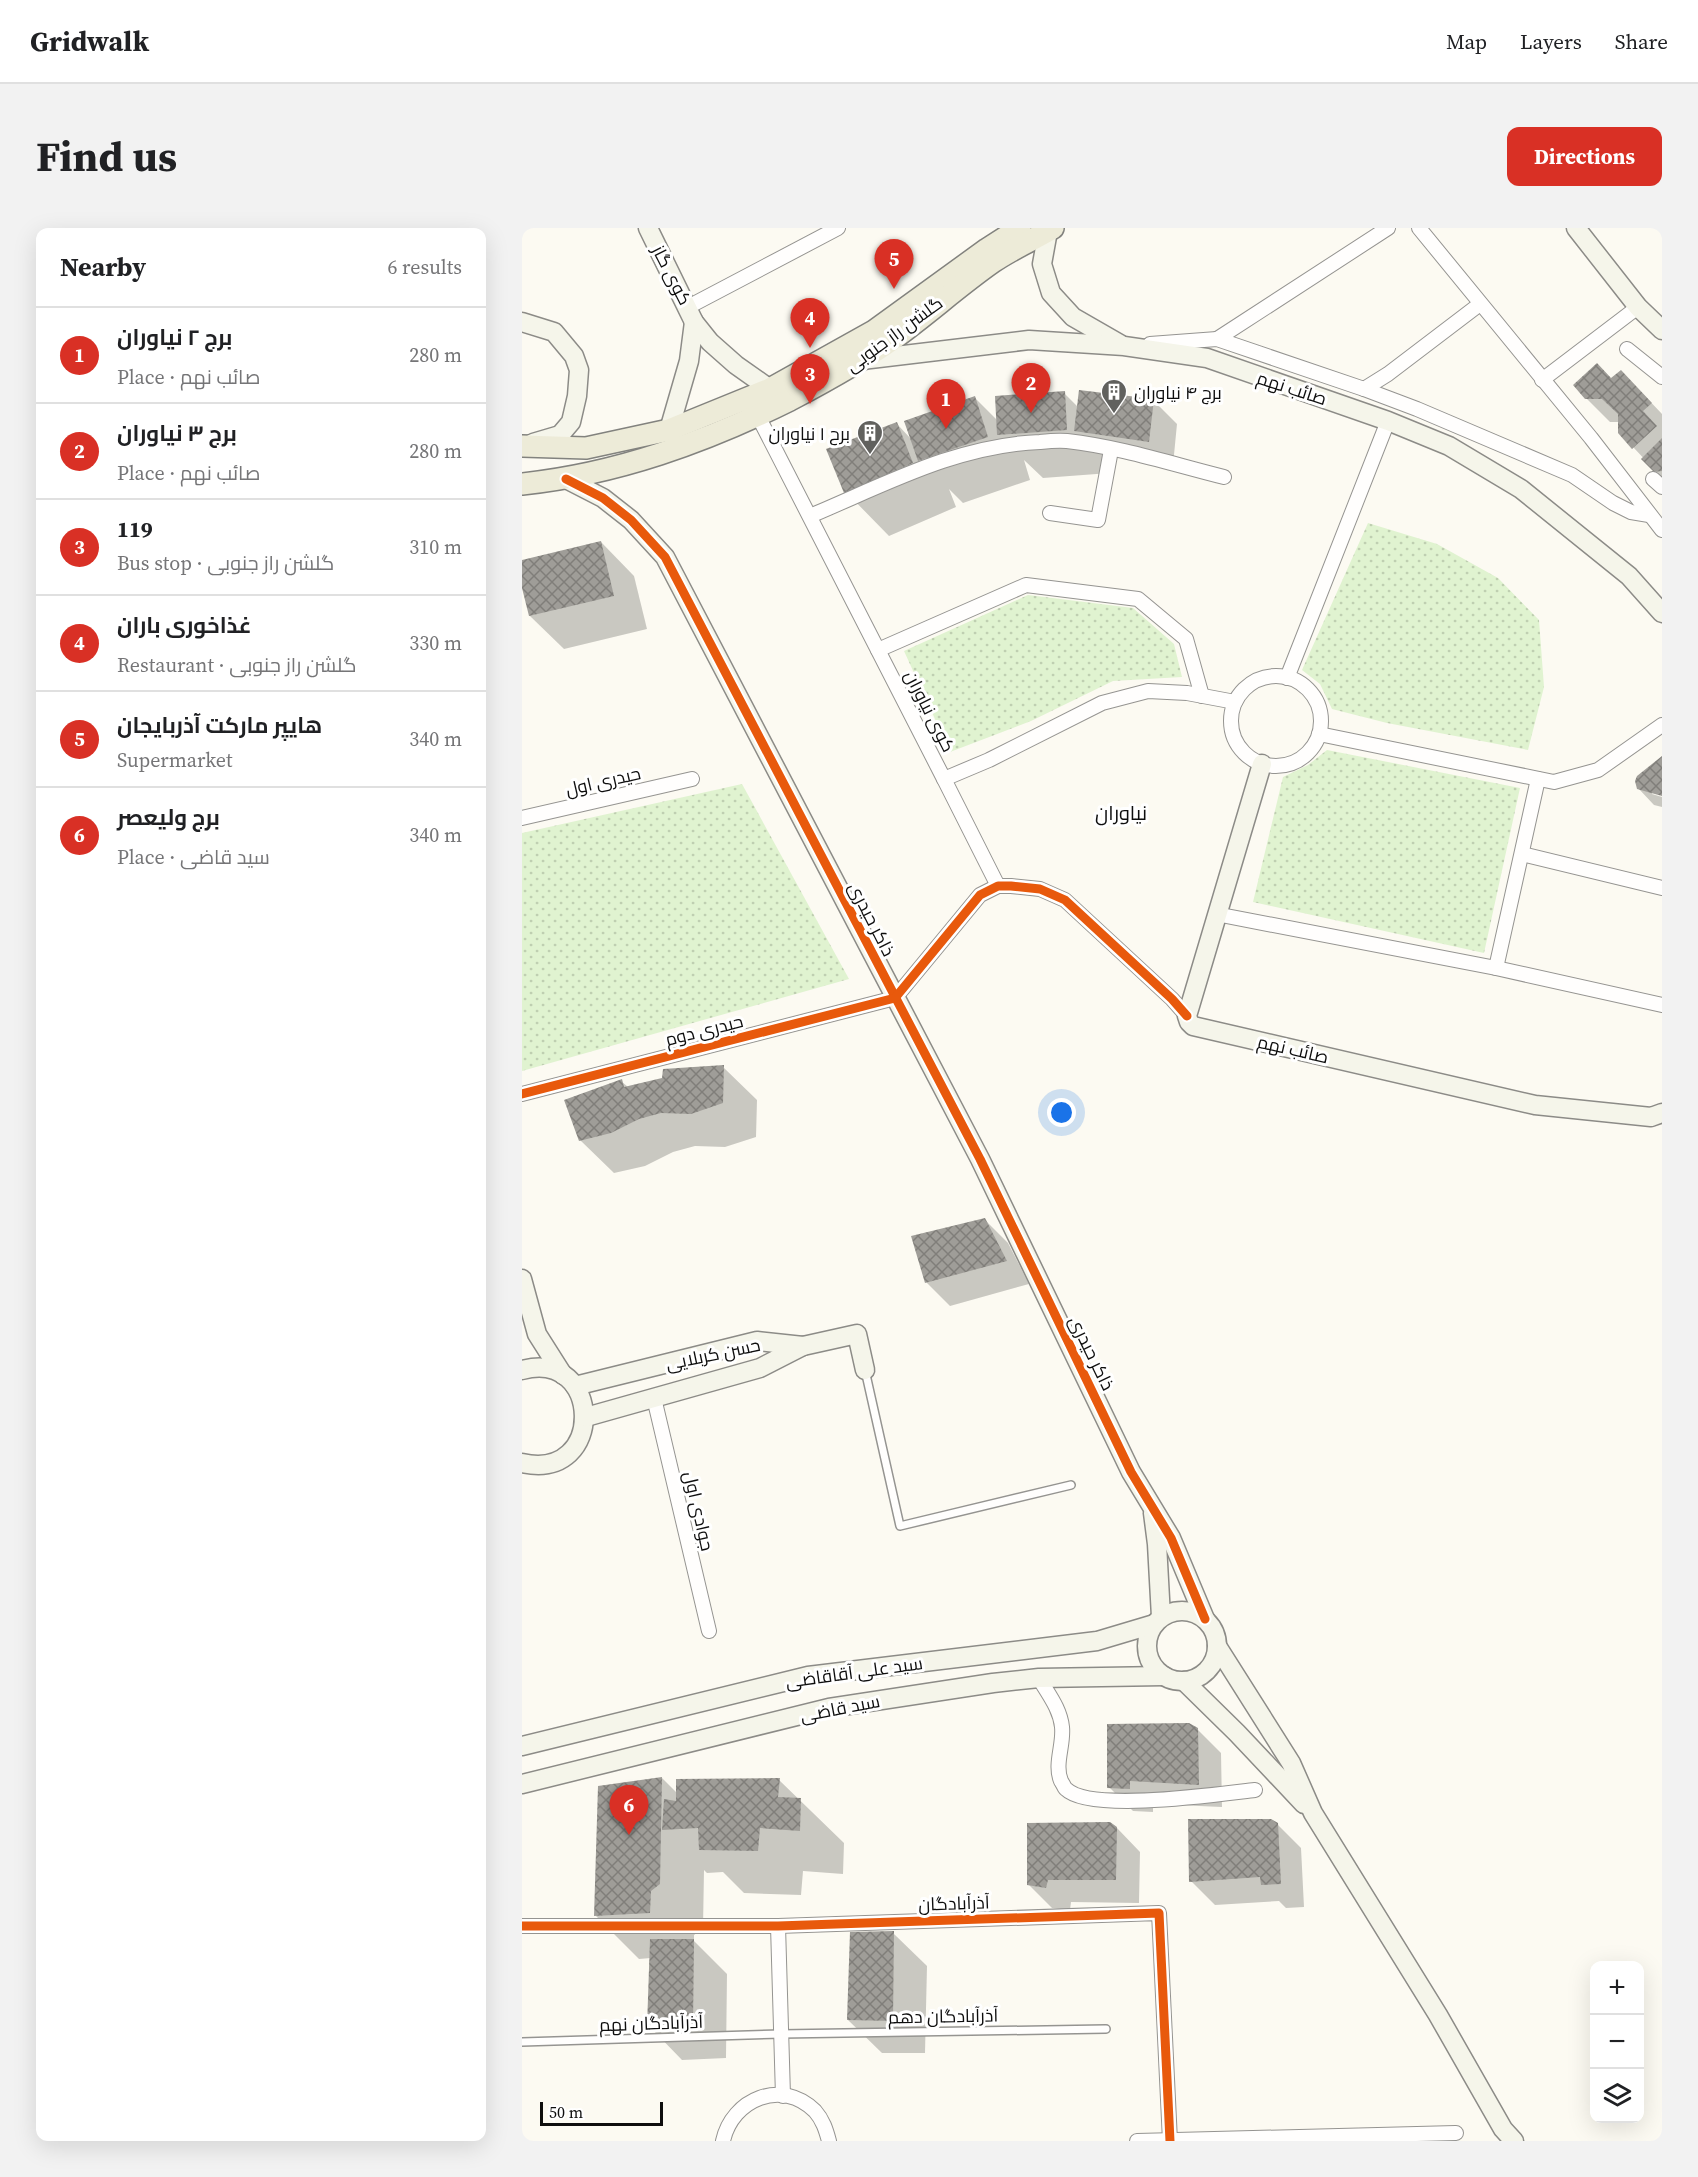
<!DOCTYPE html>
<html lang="en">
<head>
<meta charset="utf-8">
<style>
  body { margin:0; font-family:"Source Serif 4",Cairo,serif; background:#f2f2f2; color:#202124 }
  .controls { position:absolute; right:18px; bottom:18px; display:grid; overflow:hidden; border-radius:12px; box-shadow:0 6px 24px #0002 }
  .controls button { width:54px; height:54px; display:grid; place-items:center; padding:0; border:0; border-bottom:2px solid #e0e0e0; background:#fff; color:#202124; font:30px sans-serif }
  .scale { position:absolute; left:18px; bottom:15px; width:123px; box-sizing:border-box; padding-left:6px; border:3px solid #0e0e0e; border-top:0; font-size:16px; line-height:21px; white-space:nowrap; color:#0e0e0e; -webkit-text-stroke:4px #fff; paint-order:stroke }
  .you { position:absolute; left:540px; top:885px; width:21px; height:21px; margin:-15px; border:4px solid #fff; border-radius:50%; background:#1a73e8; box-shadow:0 0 0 9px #1a73e833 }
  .badge { display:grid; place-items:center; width:39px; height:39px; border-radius:50%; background:#d93025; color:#fff; font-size:20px; font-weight:700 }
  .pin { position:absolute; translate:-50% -50px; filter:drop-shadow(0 2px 3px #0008) }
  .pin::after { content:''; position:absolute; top:32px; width:21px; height:18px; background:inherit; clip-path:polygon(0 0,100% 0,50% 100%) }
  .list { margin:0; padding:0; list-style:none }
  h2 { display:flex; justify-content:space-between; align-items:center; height:78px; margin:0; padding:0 24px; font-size:26px }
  h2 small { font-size:20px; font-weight:400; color:#757577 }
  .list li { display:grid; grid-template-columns:39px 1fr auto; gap:18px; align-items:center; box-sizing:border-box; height:96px; padding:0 24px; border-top:2px solid #e0e0e0 }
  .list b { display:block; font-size:22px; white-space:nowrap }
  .list p { margin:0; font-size:20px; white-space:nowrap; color:#757577 }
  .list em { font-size:20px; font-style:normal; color:#757577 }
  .icon { flex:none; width:33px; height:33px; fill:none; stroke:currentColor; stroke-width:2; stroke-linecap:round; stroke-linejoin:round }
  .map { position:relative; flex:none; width:1140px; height:1913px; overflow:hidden; border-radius:12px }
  header { display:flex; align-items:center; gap:36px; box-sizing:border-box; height:84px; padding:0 30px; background:#fff; border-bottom:2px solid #e0e0e0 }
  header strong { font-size:28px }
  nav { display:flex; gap:33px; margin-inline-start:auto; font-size:21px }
  .intro { display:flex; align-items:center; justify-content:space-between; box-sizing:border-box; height:144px; padding:0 36px }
  h1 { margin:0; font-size:42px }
  .button { padding:15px 27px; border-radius:12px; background:#d93025; color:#fff; font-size:21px; font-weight:700 }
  main { display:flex; gap:36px; padding:0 36px }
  aside { flex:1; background:#fff; border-radius:12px; box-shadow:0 6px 24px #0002 }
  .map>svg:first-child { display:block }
</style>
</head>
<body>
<header>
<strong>Gridwalk</strong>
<nav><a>Map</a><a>Layers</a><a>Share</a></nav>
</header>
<div class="intro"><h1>Find us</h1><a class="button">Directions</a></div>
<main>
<aside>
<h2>Nearby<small>6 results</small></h2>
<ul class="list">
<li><span class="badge">1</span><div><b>برج ۲ نیاوران</b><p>Place · صائب نهم</p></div><em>280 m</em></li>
<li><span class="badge">2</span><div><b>برج ۳ نیاوران</b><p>Place · صائب نهم</p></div><em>280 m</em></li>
<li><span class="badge">3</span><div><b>119</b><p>Bus stop · گلشن راز جنوبی</p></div><em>310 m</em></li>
<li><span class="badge">4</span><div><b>غذاخوری باران</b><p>Restaurant · گلشن راز جنوبی</p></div><em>330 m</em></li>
<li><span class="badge">5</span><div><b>هایپر مارکت آذربایجان</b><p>Supermarket</p></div><em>340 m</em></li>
<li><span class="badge">6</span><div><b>برج ولیعصر</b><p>Place · سید قاضی</p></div><em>340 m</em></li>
</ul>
</aside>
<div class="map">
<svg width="1140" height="1913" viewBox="0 0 1140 1913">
  <defs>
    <pattern id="grass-dots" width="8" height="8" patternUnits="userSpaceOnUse" patternTransform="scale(1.5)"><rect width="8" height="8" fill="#e0f3d0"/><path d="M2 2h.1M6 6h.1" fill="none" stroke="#bfcfb1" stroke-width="1.8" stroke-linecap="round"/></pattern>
    <pattern id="building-cross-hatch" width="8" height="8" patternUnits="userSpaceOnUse" patternTransform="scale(1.5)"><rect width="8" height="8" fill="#9f9d98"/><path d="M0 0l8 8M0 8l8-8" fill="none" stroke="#807e7a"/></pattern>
  </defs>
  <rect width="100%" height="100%" fill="#fcfaf2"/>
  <g fill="url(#grass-dots)">
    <polygon points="846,295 915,316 976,350 1017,392 1022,459 1006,522 865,495 810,481 798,456 780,442"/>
    <polygon points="506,367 611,380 652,416 660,449 591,453 509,493 428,524 382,423"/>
    <polygon points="805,522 998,560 962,725 731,674 761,549 786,537"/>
    <polygon points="220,556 327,751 0,843 0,605"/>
  </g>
  <g fill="#0003">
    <polygon points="1090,152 1122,167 1140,186 1140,250 1112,220 1098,194 1088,194 1064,170"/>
    <polygon points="542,165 556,179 632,173 655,196 651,237 587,228 588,245 521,250 502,232 508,252 441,275 427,261 434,279 367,308 324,264 375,196 390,212 452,169 476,193"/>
    <polygon points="79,314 112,348 125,401 42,421 8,388 0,353 0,333"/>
    <polygon points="1140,530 1140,566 1130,563 1130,566 1140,569 1140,579 1132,577 1116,560"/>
    <polygon points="201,839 235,872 234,909 203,919 173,918 151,924 123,938 92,945 58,912 99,853 106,859"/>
    <polygon points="462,991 486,1015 507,1056 428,1078 404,1054"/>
    <polygon points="675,1501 699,1525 700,1579 631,1576 631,1584 611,1583 587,1559"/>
    <polygon points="140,1550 156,1566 257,1552 322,1615 321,1646 281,1643 279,1667 222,1665 201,1644 185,1645 182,1642 181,1700 172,1707 172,1713 205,1746 204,1830 160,1832 127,1798 129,1730 117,1731 73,1687"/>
    <polygon points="755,1596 779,1620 782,1679 764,1680 757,1673 693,1677 669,1653"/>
    <polygon points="595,1600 618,1624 617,1675 549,1674 548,1682 530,1680 506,1656"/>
    <polygon points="371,1705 405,1738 403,1825 360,1825 326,1792"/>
  </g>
  <g fill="url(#building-cross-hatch)">
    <polygon points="1075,135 1089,150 1099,142 1130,175 1121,183 1135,198 1110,221 1096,205 1096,186 1080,171 1063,171 1051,157"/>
    <polygon points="557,162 632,171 627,214 552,203"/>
    <polygon points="543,163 545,202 475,207 473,168"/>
    <polygon points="453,168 466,209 396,233 382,193"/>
    <polygon points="375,194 391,235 322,265 304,221"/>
    <polygon points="1140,210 1140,243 1132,244 1119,231"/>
    <polygon points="79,313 92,368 7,388 0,360 0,332"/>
    <polygon points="1140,528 1140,568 1115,561 1113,553 1115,548"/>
    <polygon points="202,837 201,875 169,886 139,885 117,891 89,905 57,913 42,872 100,851 102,859 140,850 141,841"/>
    <polygon points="463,990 485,1033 403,1055 389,1008"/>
    <polygon points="667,1495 676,1500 677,1557 608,1553 608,1561 585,1560 585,1496"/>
    <polygon points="140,1549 138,1656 129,1663 128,1685 72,1688 76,1558"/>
    <polygon points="258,1550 256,1569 279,1570 278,1603 238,1600 236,1623 177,1622 176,1600 140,1602 142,1571 154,1573 154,1551"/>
    <polygon points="666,1591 749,1591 756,1595 759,1656 739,1657 738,1649 667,1654"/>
    <polygon points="588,1594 595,1599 594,1652 526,1652 524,1660 505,1657 505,1595"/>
    <polygon points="372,1703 371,1793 325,1792 328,1704"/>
    <polygon points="128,1711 172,1711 171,1797 125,1799"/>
  </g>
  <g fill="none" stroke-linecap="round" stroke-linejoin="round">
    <defs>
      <g id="lane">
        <polyline points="343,1142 378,1298 549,1257"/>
        <polyline points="0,1814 259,1806 584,1801"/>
      </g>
      <g id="street">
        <polyline points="897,0 1069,210 1140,302"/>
        <polyline points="166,79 316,0"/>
        <polyline points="695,111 866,0"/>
        <polyline points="628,116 695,111 842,161 866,146 958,76"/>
        <polyline points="1105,121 1140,149"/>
        <polyline points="1020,152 1116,79"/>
        <polyline points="842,161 895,181 1050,247 1091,275 1109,284 1127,287"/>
        <polyline points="236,188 422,551 467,532 580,475 626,463 665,465 713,474"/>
        <polyline points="1131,251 1140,259"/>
        <polyline points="528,285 576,292 589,222"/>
        <path d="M288,288C362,257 435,217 518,214C527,213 536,212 545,213C598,219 650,236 702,249"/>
        <polyline points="356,422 504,357 616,371 664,411 680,468"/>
        <circle cx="754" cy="493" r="45"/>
        <polyline points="765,450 866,193"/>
        <polyline points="797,506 1032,554 1076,542 1140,497"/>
        <polyline points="422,551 476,658"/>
        <polyline points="0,590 170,551"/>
        <polyline points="1000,626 1140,660"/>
        <polyline points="694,686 974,740 1140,777"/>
        <polyline points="974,740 1016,551"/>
        <polyline points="0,866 373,770 458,667 476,658 489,658 518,661 543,672 650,771 665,788"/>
        <polyline points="132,1170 187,1403"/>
        <path d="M517,1450C526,1466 538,1480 540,1499C542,1517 532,1536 539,1553C540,1554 543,1561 544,1561C568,1585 698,1566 733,1562"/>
        <polyline points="0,1698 256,1698 637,1685 648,1913"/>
        <polyline points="256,1698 261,1868"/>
        <path d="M201,1913C210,1871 260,1850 293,1883C301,1892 304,1902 307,1913"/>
        <polyline points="615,1913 934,1905"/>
      </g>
      <g id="secondary">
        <polyline points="126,0 172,94 188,114 214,137 248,161"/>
        <polyline points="1054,0 1116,79 1140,102"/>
        <polyline points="526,3 520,36 529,65 551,89 598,116"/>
        <polyline points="0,94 32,104 52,128 57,142 55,168 49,194 38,207 11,215"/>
        <polyline points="340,132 507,112 602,118 685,130 866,193 927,218 999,261 1107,348 1140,385"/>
        <polyline points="147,202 167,133 172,94"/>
        <polyline points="44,251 81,270 109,292 143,329 458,931 609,1244 649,1310 683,1391"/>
        <polyline points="740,536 665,788 667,794 671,798 1013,877 1129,889 1140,885"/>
        <polyline points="0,1051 15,1106 41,1147"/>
        <polyline points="281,1118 335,1106 343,1142"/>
        <path d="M0,1142C80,1120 85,1254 0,1235"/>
        <polyline points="53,1158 235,1113 281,1118 238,1140 64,1189"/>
        <polyline points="631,1285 635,1316 639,1389"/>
        <circle cx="660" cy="1418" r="35"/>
        <polyline points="695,1418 769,1535 791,1585 916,1787 981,1901 992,1913"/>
        <polyline points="662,1453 715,1505 782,1576"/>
        <polyline points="0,1518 286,1448 575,1413 632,1396"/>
        <polyline points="0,1556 307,1480 471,1455 517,1450 642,1448"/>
      </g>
      <g id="primary">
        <polyline points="0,218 64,220 147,202 248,161 352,103 465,21 498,0"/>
        <path d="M0,256C95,246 183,214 268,172C304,153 341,133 374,109C407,85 438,57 471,34C490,21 511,12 531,0"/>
      </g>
    </defs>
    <use href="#lane" stroke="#959491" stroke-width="10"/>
    <use href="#street" stroke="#959491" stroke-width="16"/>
    <use href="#secondary" stroke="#8c8b87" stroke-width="21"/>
    <use href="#primary" stroke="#82827e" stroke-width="24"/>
    <use href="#lane" stroke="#fffefd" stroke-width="7"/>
    <use href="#street" stroke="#fffefd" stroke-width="14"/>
    <use href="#secondary" stroke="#f5f5ea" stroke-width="18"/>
    <use href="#primary" stroke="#edebd8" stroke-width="21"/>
    <defs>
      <g id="cycleway">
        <polyline points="44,251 81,270 109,292 143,329 458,931 609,1244 649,1310 683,1391"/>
        <polyline points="0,866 373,770 458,667 476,658 489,658 518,661 543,672 650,771 665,788"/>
        <polyline points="0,1698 256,1698 637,1685 648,1913"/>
      </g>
    </defs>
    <use href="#cycleway" stroke="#fff" stroke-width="13"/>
    <use href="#cycleway" stroke="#e8590c" stroke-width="9"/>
  </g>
  <defs>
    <symbol id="building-pin" viewBox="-11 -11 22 30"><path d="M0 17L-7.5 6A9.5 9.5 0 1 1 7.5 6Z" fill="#61615e" stroke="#fff"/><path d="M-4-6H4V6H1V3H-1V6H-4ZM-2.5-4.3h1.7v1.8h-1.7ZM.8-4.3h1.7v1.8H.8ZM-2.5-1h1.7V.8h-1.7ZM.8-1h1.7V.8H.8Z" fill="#fff"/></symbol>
  </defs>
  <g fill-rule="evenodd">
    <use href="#building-pin" x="577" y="149" width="30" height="40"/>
    <use href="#building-pin" x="333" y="190" width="30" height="40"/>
  </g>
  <g text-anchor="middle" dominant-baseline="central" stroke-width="6" stroke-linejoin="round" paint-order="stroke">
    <g font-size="18" fill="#0e0e0e" stroke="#fff">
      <text transform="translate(150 47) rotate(63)">کوی گاز</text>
      <text transform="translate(372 106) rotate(-36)">گلشن راز جنوبی</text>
      <text transform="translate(770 160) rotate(18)">صائب نهم</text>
      <text transform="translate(408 483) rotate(63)">کوی نیاوران</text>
      <text transform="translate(81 553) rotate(-13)">حیدری اول</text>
      <text transform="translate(350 691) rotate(63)">ذاکر حیدری</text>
      <text transform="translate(182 802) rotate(-14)">حیدری دوم</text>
      <text transform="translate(771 821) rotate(13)">صائب نهم</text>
      <text transform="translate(570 1125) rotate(64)">ذاکر حیدری</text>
      <text transform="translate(191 1126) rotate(-12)">حسن کربلایی</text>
      <text transform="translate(177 1283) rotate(77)">جوادی اول</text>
      <text transform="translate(332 1444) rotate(-8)">سید علی آقاقاضی</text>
      <text transform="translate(318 1480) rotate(-11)">سید قاضی</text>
      <text transform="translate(432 1675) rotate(-2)">آذرآبادگان</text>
      <text transform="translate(421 1788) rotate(-1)">آذرآبادگان دهم</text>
      <text transform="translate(129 1795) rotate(-2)">آذرآبادگان نهم</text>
    </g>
    <g font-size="18" fill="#0e0e0e" stroke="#fff" text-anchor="start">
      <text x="612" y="164">برج ۴ نیاوران</text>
      <text x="328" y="205" text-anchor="end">برح ۱ نیاوران</text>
    </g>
    <g font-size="20" fill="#0e0e0e" stroke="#fff">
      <text x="599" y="585">نیاوران</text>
    </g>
  </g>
</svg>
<div class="controls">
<button>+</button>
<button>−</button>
<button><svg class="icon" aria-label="layers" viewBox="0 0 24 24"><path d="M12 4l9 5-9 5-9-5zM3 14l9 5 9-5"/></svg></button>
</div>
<div class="scale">50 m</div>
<div class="you"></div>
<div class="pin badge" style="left:424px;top:201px">1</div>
<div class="pin badge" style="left:509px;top:185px">2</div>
<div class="pin badge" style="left:288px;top:176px">3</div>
<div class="pin badge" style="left:288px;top:120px">4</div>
<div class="pin badge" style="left:372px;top:61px">5</div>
<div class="pin badge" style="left:107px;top:1607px">6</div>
</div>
</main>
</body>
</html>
